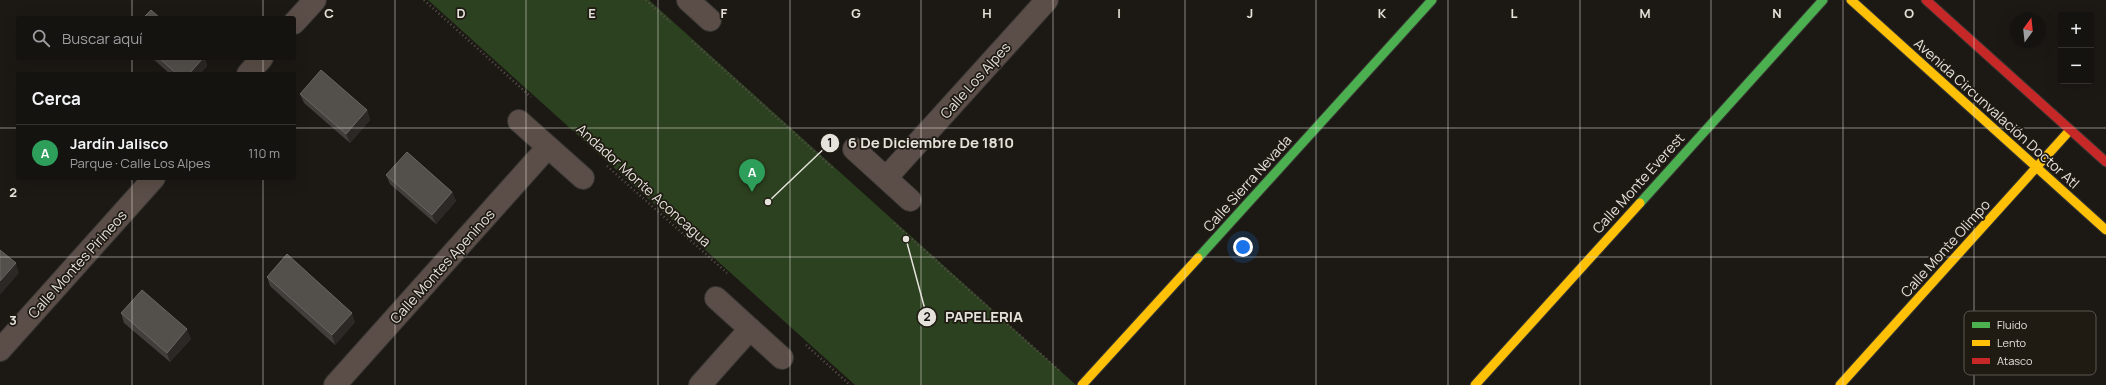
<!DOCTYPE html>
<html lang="es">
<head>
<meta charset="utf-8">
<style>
  body { margin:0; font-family:Manrope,sans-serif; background:#22201e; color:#f1f3f6 }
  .controls { position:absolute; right:12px; top:12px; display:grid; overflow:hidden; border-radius:4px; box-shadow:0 4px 16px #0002 }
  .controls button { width:36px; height:36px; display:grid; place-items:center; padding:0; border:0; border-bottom:1px solid #343230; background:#151310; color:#f1f3f6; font:20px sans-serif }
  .compass { position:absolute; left:2010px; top:12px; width:36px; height:36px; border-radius:50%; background:#151310; box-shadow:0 4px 16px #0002; rotate:15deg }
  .you { position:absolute; left:1243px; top:247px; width:14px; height:14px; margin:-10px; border:3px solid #fff; border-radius:50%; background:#1a73e8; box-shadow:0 0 0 6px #1a73e833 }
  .badge { display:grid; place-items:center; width:26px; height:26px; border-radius:50%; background:#db2777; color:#fff; font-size:13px; font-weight:700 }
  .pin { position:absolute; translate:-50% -33px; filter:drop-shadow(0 1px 2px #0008) }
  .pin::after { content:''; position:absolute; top:21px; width:14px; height:12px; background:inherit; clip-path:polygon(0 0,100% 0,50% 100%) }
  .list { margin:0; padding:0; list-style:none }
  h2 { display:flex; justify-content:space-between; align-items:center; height:52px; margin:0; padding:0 16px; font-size:17px }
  h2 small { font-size:13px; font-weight:400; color:#9d9e9f }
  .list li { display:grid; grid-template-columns:26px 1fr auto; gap:12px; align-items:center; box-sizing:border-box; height:56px; padding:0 16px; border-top:1px solid #343230 }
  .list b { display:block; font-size:15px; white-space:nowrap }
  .list p { margin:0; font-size:13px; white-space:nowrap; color:#9d9e9f }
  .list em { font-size:13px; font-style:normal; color:#9d9e9f }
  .icon { flex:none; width:22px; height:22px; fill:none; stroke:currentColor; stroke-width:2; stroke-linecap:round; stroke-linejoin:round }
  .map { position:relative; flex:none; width:2106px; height:385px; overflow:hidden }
  .search { position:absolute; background:#151310; box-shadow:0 4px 16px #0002; left:16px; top:16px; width:280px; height:44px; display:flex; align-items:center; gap:10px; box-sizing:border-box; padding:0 14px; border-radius:4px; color:#9d9e9f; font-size:15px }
  .panel { position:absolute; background:#151310; box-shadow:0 4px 16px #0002; left:16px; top:72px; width:280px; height:108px; border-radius:4px }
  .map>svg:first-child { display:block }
</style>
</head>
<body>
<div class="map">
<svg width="2106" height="385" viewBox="0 0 2106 385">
  <rect width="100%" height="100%" fill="#1c1915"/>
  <polygon fill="#2c411f" points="428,0 649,0 1076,385 855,385"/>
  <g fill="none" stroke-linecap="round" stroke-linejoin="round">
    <defs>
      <g id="street">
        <polyline points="688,0 710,20"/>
        <polyline points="294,23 315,0"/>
        <polyline points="248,74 262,58"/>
        <polyline points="519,121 583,178"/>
        <polyline points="854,149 910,200"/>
        <polyline points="886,178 1047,0"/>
        <polyline points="716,298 782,358"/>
        <polyline points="0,350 154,178"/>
        <polyline points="335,385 548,147"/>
        <polyline points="700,385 750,329"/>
      </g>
      <g id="fast">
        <polyline points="1640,203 1823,0"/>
        <polyline points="1198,258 1432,0"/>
      </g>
      <g id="slow">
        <polyline points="1851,0 2106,230"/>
        <polyline points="1082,385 1198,258"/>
        <polyline points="1475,385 1640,203"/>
        <polyline points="1840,385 2070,130"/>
      </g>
      <polyline id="jam" points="1926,0 2106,162"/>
    </defs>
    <use href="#street" stroke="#373532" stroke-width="24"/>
    <use href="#fast" stroke="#373532" stroke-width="11"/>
    <use href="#slow" stroke="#373532" stroke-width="11"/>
    <use href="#jam" stroke="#373532" stroke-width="11"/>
    <g stroke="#5a514c" stroke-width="2.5" stroke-dasharray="1 3" stroke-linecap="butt">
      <polyline points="424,0 531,97"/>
      <polyline points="646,0 670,22"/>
      <polyline points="692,41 834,169"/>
      <polyline points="607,166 727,273"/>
      <polyline points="894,223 1060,371"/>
      <polyline points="806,345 850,385"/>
    </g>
    <use href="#street" stroke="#5b4e48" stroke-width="22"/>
    <use href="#fast" stroke="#4caf50" stroke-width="9"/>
    <use href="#slow" stroke="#ffc107" stroke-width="9"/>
    <use href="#jam" stroke="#c62828" stroke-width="9"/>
  </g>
  <g fill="#413e3b">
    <polygon points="152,58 205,58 207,66 200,74 170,74"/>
    <polygon points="300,94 367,110 370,120 350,143 304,103"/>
    <polygon points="386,175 452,192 456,201 436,224 390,184"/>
    <polygon points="267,277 355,322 335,345 270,286"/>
    <polygon points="121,313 191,339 170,362 124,323"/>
  </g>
  <g fill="#2b2825">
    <polygon points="203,58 205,58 207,66 200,74 189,74"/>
    <polygon points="367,110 370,120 350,143 346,134"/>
    <polygon points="452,192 456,201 436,224 432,215"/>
    <polygon points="16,263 19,273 0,295 0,281"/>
    <polygon points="352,313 355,322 335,345 332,335"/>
    <polygon points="187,329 191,339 170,362 167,353"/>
  </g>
  <g fill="#53504c" stroke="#6a6763">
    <polygon points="151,10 160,18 143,18"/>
    <polygon points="159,58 203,58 189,74 177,74"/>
    <polygon points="321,70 367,110 346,134 300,94"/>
    <polygon points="407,152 452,192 432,215 386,175"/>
    <polygon points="0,250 16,263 0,281"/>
    <polygon points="287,254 352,313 332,335 267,277"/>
    <polygon points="142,290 187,329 167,353 121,313"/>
  </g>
  <path fill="none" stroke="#e5e2dc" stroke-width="1" stroke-opacity="0.55" d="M132,0V18M263,0V18M395,0V385M526,0V385M658,0V385M790,0V385M921,0V385M1053,0V385M1185,0V385M1316,0V385M1448,0V385M1580,0V385M1711,0V385M1843,0V385M1974,0V385M132,58V74M263,58V74M0,128H18M294,128H2106M132,178V385M263,178V385M0,257H2106"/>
  <g text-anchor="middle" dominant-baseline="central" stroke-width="3.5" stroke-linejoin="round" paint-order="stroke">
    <g font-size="14" fill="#e5e2dc" stroke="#1f1a12">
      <text transform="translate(975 80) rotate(-48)">Calle Los Alpes</text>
      <text transform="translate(1997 113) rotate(42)">Avenida Circunvalación Doctor Atl</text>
      <text transform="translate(1247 183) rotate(-48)">Calle Sierra Nevada</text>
      <text transform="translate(1638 183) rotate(-48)">Calle Monte Everest</text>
      <text transform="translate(644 185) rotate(42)">Andador Monte Aconcagua</text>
      <text transform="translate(1945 248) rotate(-48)">Calle Monte Olimpo</text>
      <text transform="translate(77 264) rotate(-48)">Calle Montes Pirineos</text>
      <text transform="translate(442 266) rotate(-48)">Calle Montes Apeninos</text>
    </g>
  </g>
  <rect x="1964" y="311" width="132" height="64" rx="6" fill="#1f1a12" stroke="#5a564f" stroke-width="1"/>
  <rect x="1972" y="322" width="18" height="6" fill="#4caf50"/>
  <rect x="1972" y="340" width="18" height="6" fill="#ffc107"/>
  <rect x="1972" y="358" width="18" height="6" fill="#c62828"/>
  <g font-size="11" fill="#e5e2dc">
    <text x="1997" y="329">Fluido</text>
    <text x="1997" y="347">Lento</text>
    <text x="1997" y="365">Atasco</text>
  </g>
  <g font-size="13" text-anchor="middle" font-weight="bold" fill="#e5e2dc" stroke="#1f1a12" stroke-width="3.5" stroke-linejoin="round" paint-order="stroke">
    <text x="329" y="18">C</text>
    <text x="461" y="18">D</text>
    <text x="592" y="18">E</text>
    <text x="724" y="18">F</text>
    <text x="856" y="18">G</text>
    <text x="987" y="18">H</text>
    <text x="1119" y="18">I</text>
    <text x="1250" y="18">J</text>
    <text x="1382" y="18">K</text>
    <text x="1514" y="18">L</text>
    <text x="1645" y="18">M</text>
    <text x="1777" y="18">N</text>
    <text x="1909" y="18">O</text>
    <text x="13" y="197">2</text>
    <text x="13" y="325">3</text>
  </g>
  <path fill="none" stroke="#e5e2dc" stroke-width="1.5" d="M768 202L830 143M906 239L927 317"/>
  <g fill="#e5e2dc" stroke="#1f1a12" stroke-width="1.5">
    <circle cx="768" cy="202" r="4"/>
    <circle cx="906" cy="239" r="4"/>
    <circle cx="830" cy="143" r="10"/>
    <circle cx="927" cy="317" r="10"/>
  </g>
  <g font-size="12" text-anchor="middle" font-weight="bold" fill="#111">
    <text x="830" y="147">1</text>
    <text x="927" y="321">2</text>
  </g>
  <g font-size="15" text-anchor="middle" font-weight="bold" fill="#e5e2dc" stroke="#1f1a12" stroke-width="3.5" stroke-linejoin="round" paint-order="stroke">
    <text x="931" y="148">6 De Diciembre De 1810</text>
    <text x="984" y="322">PAPELERIA</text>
  </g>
</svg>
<div class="controls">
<button>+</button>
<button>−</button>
</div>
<svg class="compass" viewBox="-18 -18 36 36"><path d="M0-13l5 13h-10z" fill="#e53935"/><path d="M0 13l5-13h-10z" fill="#9d9e9f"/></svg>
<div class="you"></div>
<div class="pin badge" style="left:752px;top:192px;background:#2e9e5b">A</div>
<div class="search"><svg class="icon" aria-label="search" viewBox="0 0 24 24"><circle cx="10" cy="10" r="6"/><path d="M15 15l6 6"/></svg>Buscar aquí</div>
<section class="panel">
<h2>Cerca<small></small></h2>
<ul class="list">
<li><span class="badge" style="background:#2e9e5b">A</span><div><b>Jardín Jalisco</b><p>Parque · Calle Los Alpes</p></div><em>110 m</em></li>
</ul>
</section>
</div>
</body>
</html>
